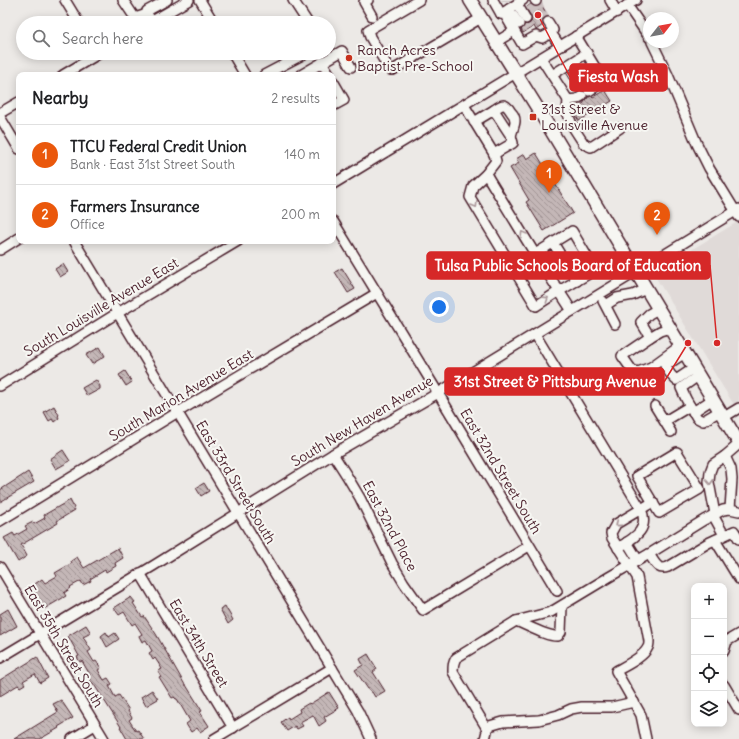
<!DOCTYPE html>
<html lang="en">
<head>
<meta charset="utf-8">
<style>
  body { margin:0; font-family:Delius,sans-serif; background:#f2f2f2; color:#202124 }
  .controls { position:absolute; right:12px; bottom:12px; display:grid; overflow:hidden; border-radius:8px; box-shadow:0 2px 10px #0003 }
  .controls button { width:36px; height:36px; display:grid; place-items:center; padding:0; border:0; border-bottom:1px solid #e0e0e0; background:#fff; color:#202124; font:20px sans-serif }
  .compass { position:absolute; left:643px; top:12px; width:36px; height:36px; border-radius:50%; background:#fff; box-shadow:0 2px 10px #0003; rotate:59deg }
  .you { position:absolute; left:439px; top:307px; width:14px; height:14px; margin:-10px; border:3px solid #fff; border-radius:50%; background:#1a73e8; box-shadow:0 0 0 6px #1a73e833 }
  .badge { display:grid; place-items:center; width:26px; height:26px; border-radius:50%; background:#ea580c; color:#fff; font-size:13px; font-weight:700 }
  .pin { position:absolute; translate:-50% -33px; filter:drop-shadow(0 1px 2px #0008) }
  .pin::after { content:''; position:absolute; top:21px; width:14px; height:12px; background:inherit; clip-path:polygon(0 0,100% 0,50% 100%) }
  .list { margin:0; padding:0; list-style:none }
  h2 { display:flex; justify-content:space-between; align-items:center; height:52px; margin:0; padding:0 16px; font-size:17px }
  h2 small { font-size:13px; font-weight:400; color:#757577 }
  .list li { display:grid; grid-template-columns:26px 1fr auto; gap:12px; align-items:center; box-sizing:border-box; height:60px; padding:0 16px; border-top:1px solid #e0e0e0 }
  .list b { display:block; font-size:15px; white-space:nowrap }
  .list p { margin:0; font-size:13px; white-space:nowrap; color:#757577 }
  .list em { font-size:13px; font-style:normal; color:#757577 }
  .icon { flex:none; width:22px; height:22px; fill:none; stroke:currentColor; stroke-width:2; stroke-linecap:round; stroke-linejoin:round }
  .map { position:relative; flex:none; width:739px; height:739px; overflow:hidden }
  .search { position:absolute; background:#fff; box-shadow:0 2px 10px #0003; left:16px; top:16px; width:320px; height:44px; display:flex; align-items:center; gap:10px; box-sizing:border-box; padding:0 14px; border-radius:22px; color:#757577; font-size:15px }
  .panel { position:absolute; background:#fff; box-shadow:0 2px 10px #0003; left:16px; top:72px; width:320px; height:172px; border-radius:8px }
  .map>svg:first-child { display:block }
</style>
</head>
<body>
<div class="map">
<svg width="739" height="739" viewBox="0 0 739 739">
  <defs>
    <pattern id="building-back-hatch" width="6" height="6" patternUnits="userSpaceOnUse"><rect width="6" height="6" fill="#c4b7b7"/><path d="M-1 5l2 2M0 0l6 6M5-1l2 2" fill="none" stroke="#a19495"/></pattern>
  </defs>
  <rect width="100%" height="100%" fill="#ece9e6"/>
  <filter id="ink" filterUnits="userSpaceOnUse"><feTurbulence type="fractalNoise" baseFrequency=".025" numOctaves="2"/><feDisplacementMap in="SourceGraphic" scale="8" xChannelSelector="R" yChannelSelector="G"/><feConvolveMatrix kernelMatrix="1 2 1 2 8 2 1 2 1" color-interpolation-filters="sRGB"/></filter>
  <g filter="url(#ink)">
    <polygon fill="#e0dad8" points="739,221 739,413 653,273"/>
    <g fill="url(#building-back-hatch)" stroke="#4a1f2b">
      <polygon points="531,4 534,7 537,7 541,4 548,16 545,17 543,19 542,22 543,25 536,30 534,26 523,33 521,30 524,27 525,25 529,24 531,22 531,16 528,12 530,11 527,7"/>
      <polygon points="578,67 579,70 580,69 587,81 586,81 587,84 585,85 586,86 583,90 578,92 567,74"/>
      <polygon points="605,90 612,101 579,121 573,111 573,110 584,103 584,102 587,99 588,97 592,96 593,97"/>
      <polygon points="536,153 573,213 544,231 526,202 529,200 510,168 519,163 516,159 524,154 527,159"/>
      <polygon points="63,264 68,272 60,277 55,269"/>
      <polygon points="342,268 355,289 348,293 335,272"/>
      <polygon points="100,347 105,356 92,364 86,355"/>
      <polygon points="125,371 132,382 126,386 119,375"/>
      <polygon points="96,380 100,386 100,389 87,396 82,388"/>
      <polygon points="54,406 59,415 58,416 59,418 54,422 52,419 49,421 44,412"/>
      <polygon points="63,450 70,461 56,469 50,459"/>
      <polygon points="28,472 34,482 0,502 0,490"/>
      <polygon points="204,483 209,491 201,496 196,488"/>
      <polygon points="70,500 75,510 57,521 58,523 21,545 27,556 18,562 4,538 13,533 15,536 27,529 25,526 33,522 34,524 45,518 44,515"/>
      <polygon points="118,548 123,558 115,563 116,566 106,572 105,570 90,579 91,581 83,585 81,581 70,587 71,588 64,593 66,596 44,609 34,594 36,593 32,586 42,579 45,583 57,576 55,573 72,563 71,561 77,557 84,568"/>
      <polygon points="131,597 135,602 133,603 142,617 144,616 156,634 185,685 186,685 202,711 200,712 209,726 200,732 197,728 191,732 186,724 190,721 177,699 176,699 174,697 172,698 159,677 161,676 158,671 162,669 155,658 153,660 149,653 152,651 146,640 142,642 139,636 142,634 135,623 132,625 124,612 119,615 114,608"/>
      <polygon points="225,606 233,620 228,624 220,609"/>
      <polygon points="8,609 17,626 0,636 0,614"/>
      <polygon points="86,625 91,633 83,637 91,650 88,652 94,662 96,661 101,668 98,670 104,680 108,678 112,684 109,686 115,697 119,695 129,710 128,711 132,718 129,720 136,731 138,730 144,739 127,739 120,727 121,727 104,700 93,683 92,683 88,677 90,675 82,661 80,662 77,657 79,656 68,636"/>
      <polygon points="106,632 109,637 115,633 119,639 107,647 101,636"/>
      <polygon points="368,654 377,669 373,672 385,691 375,697 372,692 371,692 369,689 368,689 355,670 363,665 360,659"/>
      <polygon points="37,657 48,678 40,683 35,674 23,681 25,684 20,687 18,685 0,696 0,680"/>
      <polygon points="152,690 158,699 146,706 141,697"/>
      <polygon points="329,692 339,708 324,717 326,721 319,726 313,715 300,722 303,726 297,729 295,726 287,731 281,722 288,717 289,719 300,712 299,709 309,703 310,704"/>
      <polygon points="61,700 73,718 58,727 59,728 40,739 14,739 58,712 53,704"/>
    </g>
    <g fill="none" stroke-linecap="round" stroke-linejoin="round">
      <g stroke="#ccc1c1" stroke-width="9" stroke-dasharray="9 4.5" stroke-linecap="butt">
        <polyline points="506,0 506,1"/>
        <polyline points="536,1 547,21"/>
        <polyline points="530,5 543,25"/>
        <polyline points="523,22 528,30"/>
      </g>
      <defs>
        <g id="minor">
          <polyline points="65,0 79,23"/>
          <polyline points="123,0 135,18 147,14"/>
          <polyline points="200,0 214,23"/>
          <polyline points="293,0 308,23"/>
          <polyline points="368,0 364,2 372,16"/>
          <polyline points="419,0 368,30 370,37 388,67 390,70 393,70 481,18"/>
          <polyline points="493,0 501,14 505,15 522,44 536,36 542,38 551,33 560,46"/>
          <polyline points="535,0 536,1"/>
          <polyline points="610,0 617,12"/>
          <polyline points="517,4 526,19"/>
          <polyline points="627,5 649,37"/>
          <polyline points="509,9 519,24"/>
          <polyline points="501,14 523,0"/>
          <polyline points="152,21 147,14 147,11 167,0"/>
          <polyline points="548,22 553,30 551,33"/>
          <polyline points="149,23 189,0"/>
          <polyline points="576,36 598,72 600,80 595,87 589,91"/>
          <polyline points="496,42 514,31"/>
          <polyline points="652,42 668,75 697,144 709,168 739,217"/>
          <polyline points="232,53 245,75"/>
          <polyline points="541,58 568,100"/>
          <polyline points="322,62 330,75"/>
          <polyline points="63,75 100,53"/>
          <polyline points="264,75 306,53"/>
          <polyline points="301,75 342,51 351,67"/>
          <polyline points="552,75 587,53"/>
          <polyline points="333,81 344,100 333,106"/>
          <polyline points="582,96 577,99 568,100 567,112 573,127 584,144 591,147 620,128"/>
          <polyline points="464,105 494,154 496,161 486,174 473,186 470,197 536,306 559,291 595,270 572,231 535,254"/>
          <path d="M494,110C502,104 505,102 511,112C513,114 515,117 515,121C515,125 512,131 511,136"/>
          <polyline points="0,113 19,102"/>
          <polyline points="0,117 19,149"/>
          <polyline points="474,122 494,110 511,136 513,143 494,154"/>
          <polyline points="486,174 535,254 572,311"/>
          <polyline points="333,184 636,0"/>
          <polyline points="333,221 432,383 557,591"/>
          <polyline points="74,241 358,711 371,739"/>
          <polyline points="553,243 577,281"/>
          <polyline points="0,250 19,238"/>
          <polyline points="603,301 615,324"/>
          <polyline points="606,305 617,298 633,295 646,289"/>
          <polyline points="658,309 649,314 641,322 650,337 660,331 670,328"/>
          <path d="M535,334L641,509C650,530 634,538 618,548"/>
          <polyline points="650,337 622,356 632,370 638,372 651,367 680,346"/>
          <polyline points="685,353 665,366 671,375 676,380 694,368"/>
          <polyline points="698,376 681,388 686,399 697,418 703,421 720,411"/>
          <polyline points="0,386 111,317 238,241"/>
          <polyline points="655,406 671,432"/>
          <polyline points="693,412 713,399"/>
          <polyline points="724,417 739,408"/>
          <polyline points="665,421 690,406"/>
          <polygon points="677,452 700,489 659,513 637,476"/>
          <polyline points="333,454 347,476 360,498 392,563 404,583 423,610 529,546"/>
          <polyline points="725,456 731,469 732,479 730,509"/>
          <path d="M739,511L730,509L723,510L704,520L649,554C655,562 657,571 668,567L708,543L734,531L739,539"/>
          <polyline points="715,514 709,482 710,472 713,464 725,456 739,444"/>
          <polyline points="713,515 724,535"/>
          <polyline points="0,521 178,412 377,293"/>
          <polyline points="715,540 739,579"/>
          <polyline points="627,542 638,560"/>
          <polyline points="0,567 104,739"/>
          <polyline points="140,573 233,728"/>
          <path d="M516,621C527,625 547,637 558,636L561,632L562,606"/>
          <polyline points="724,651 727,641 739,634"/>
          <polyline points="0,658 153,566 333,454 438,393 739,209"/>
          <polyline points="724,685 739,710"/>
          <polyline points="486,727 503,722 539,720 558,715 571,709 582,707 612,707 634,702"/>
          <polyline points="72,739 95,725"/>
          <polyline points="214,739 332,668"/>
          <path d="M485,739L487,731L486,727L453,672C453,666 453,663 456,658L516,621L551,612L609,577L649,554"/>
          <path d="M646,739L641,715L616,671C625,666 644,657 648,647C649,646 649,642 649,641L637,577L612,538L611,533L616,524L653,502"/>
        </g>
        <polyline id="major" points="470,0 540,112 739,443"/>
      </defs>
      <use href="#minor" stroke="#4a1f2b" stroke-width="12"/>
      <use href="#major" stroke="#4a1f2b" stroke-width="15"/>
      <use href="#minor" stroke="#f6f6f2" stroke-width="9"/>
      <use href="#major" stroke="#f6f6f2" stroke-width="12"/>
    </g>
    <defs><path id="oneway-chevron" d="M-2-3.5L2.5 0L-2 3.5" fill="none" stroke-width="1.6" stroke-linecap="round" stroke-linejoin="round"/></defs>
    <g stroke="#a99598">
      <use href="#oneway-chevron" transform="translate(475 205) rotate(59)"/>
      <use href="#oneway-chevron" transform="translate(523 234) rotate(-121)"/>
      <use href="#oneway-chevron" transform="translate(546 299) rotate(-33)"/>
      <use href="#oneway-chevron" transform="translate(710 482) rotate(87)"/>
      <use href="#oneway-chevron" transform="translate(618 524) rotate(140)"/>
    </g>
  </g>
  <g fill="#c8321e" stroke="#f6f6f2" stroke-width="1.5">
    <circle cx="349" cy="58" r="4"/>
    <rect x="529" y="113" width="8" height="8" rx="2"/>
  </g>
  <g text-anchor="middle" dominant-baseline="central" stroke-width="4" stroke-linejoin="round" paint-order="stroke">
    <g font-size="14" fill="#4a1f2b" stroke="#f6f6f2" text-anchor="start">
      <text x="357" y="50">Ranch Acres<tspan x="357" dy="16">Baptist Pre-School</tspan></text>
      <text x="541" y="109">31st Street &amp;<tspan x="541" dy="16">Louisville Avenue</tspan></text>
    </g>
    <g font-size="14" fill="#4a1f2b" stroke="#f6f6f2">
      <text transform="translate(101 307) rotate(-31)">South Louisville Avenue East</text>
      <text transform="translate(181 395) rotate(-31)">South Marion Avenue East</text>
      <text transform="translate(362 421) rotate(-31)">South New Haven Avenue</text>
      <text transform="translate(501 471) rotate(59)">East 32nd Street South</text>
      <text transform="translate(236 482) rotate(59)">East 33rd Street South</text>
      <text transform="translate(390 526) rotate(62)">East 32nd Place</text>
      <text transform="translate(199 643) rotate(59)">East 34th Street</text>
      <text transform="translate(64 646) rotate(59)">East 35th Street South</text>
    </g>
  </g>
  <path fill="none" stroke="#d62828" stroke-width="1.5" d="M538 15L570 77M717 343L710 265M688 343L664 382"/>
  <g fill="#d62828" stroke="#f6f6f2" stroke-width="1.5">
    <circle cx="538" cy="15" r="4"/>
    <circle cx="717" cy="343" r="4"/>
    <circle cx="688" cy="343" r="4"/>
  </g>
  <g fill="#d62828" stroke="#d62828" stroke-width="1.5">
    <rect x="570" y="64" width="97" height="27" rx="4"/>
    <rect x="427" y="252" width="283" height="27" rx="4"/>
    <rect x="445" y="368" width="219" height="27" rx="4"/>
  </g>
  <g font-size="15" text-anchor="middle" font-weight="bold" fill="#fff">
    <text x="618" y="82">Fiesta Wash</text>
    <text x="568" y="271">Tulsa Public Schools Board of Education</text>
    <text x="555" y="387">31st Street &amp; Pittsburg Avenue</text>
  </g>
</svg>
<div class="controls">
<button>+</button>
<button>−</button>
<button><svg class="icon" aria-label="locate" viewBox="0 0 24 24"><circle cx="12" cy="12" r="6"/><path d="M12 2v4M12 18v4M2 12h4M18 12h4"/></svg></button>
<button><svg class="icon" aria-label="layers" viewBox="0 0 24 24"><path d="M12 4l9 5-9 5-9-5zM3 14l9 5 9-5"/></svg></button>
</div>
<svg class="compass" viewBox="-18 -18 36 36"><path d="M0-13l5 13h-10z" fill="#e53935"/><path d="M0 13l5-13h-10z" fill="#757577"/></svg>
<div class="you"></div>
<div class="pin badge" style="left:549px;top:193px">1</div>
<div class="pin badge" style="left:657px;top:235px">2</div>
<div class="search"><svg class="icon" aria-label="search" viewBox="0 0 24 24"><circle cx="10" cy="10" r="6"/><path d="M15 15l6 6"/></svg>Search here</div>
<section class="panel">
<h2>Nearby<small>2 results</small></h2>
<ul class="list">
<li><span class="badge">1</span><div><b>TTCU Federal Credit Union</b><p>Bank · East 31st Street South</p></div><em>140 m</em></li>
<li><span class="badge">2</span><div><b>Farmers Insurance</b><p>Office</p></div><em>200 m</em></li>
</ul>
</section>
</div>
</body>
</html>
